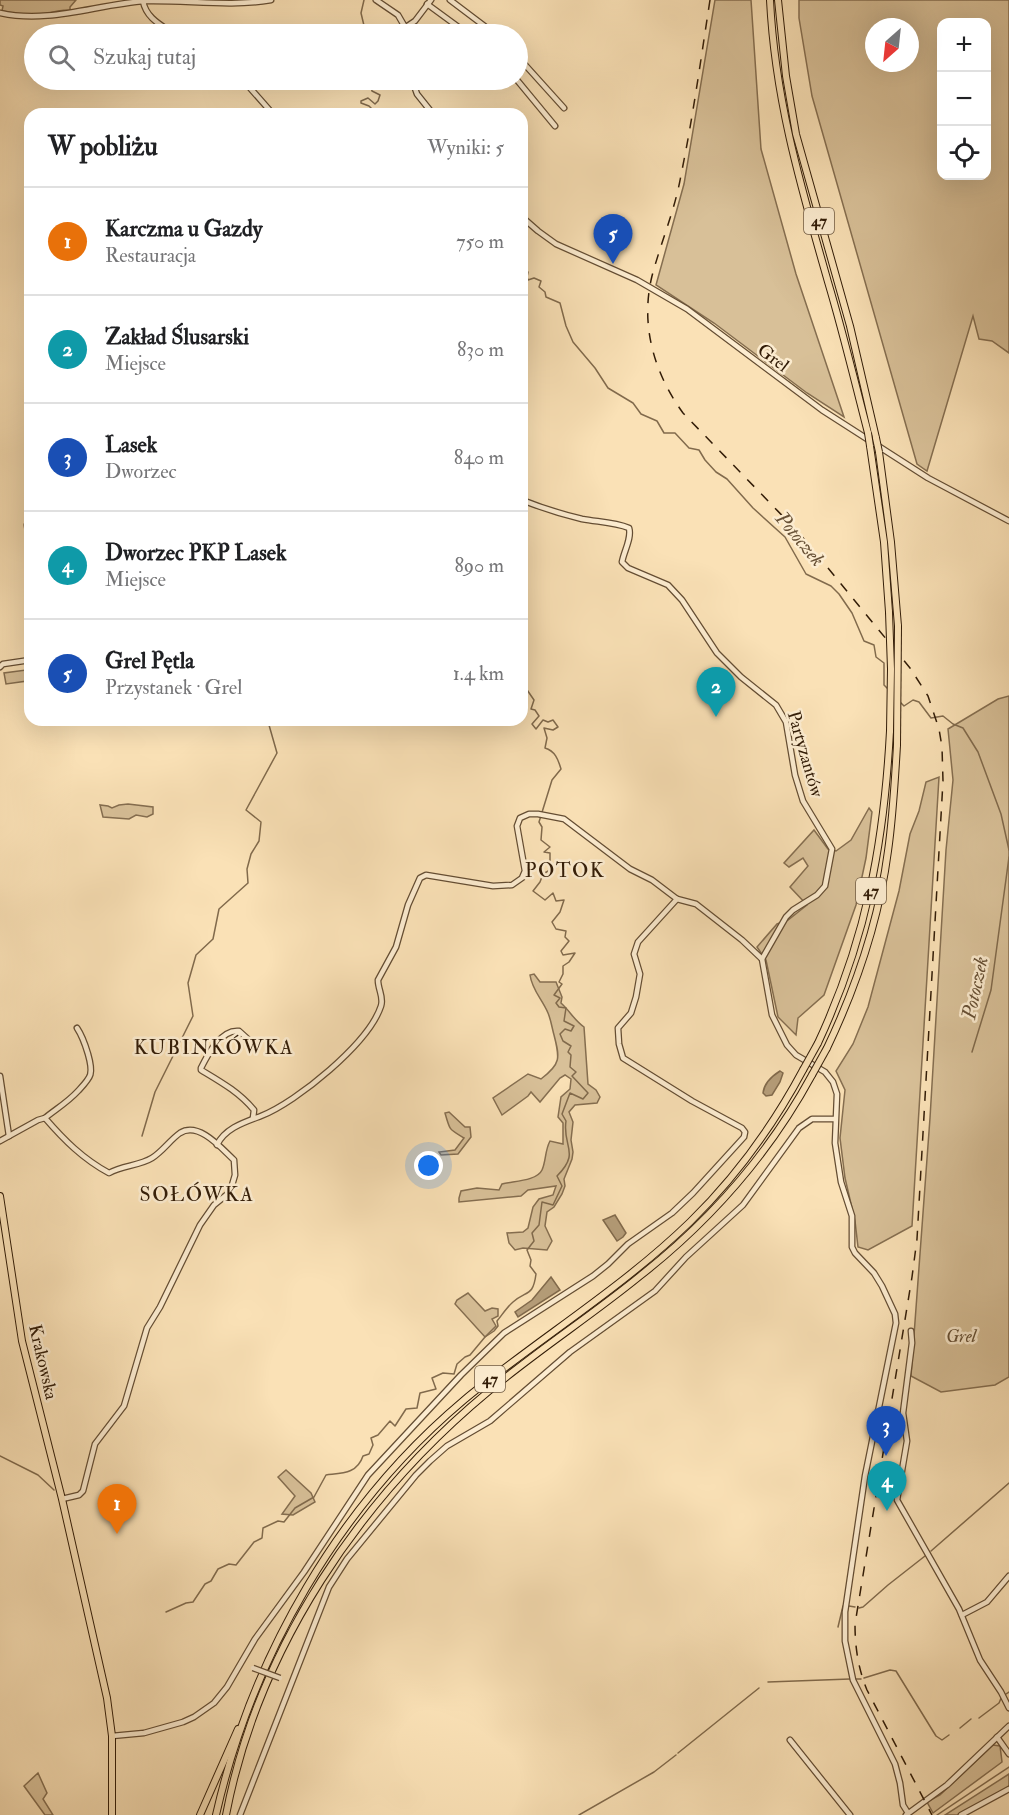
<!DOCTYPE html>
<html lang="pl">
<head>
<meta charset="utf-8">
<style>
  body { margin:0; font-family:"IM FELL Double Pica",serif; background:#f6f6f6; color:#202124 }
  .controls { position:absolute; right:18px; top:18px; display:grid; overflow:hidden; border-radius:12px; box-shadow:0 6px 24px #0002 }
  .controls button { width:54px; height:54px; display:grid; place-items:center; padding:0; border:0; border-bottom:2px solid #e0e0e0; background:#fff; color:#202124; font:30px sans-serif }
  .compass { position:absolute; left:865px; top:18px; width:54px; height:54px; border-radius:50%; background:#fff; box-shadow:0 6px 24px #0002; rotate:207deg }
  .you { position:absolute; left:429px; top:1166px; width:21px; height:21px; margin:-15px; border:4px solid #fff; border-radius:50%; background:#1a73e8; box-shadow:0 0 0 9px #1a73e833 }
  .badge { display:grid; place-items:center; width:39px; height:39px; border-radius:50%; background:#b45309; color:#fff; font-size:20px; font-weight:700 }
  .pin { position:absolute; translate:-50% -50px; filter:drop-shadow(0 2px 3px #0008) }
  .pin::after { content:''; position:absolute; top:32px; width:21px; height:18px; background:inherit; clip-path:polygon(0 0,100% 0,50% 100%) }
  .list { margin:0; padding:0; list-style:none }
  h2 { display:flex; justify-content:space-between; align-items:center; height:78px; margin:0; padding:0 24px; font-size:26px }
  h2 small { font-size:20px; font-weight:400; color:#757577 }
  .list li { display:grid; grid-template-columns:39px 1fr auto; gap:18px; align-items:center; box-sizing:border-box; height:108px; padding:0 24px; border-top:2px solid #e0e0e0 }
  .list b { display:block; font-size:22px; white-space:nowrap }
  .list p { margin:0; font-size:20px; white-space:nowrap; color:#757577 }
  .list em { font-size:20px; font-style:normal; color:#757577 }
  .icon { flex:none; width:33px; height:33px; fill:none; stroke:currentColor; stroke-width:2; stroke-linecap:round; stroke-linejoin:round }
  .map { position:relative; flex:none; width:1009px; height:1815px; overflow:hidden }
  .search { position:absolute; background:#fff; box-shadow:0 6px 24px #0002; left:24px; top:24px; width:504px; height:66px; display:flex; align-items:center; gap:15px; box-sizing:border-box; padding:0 21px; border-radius:33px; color:#757577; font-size:22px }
  .panel { position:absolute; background:#fff; box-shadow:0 6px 24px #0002; left:24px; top:108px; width:504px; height:618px; border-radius:18px }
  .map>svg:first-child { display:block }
</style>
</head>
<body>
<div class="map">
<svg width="1009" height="1815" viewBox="0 0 1009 1815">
  <rect width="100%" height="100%" fill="#fae1b6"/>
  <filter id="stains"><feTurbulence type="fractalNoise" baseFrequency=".00333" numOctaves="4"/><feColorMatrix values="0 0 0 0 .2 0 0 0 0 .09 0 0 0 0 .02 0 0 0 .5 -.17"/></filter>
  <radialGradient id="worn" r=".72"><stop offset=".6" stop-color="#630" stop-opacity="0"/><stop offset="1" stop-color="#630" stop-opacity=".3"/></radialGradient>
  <g fill="#d8c098" stroke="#856e50" stroke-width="1.5" fill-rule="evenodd">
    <path d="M0,0H76L70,7V10C61,10 55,11 46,14C33,18 15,13 2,11L3,6L0,5Z"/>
    <polygon points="715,0 751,0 761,149 796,274 844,417 807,393 714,323 656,285 684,184"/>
    <path d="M799,0H1009V353L992,341L979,339L973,316L927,471L917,464L812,96L799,18ZM942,22H986V176H942ZM874,27H910V63H874Z"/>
    <polygon points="26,670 27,681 6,684 4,673"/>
    <polygon points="1009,696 1009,1377 995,1385 941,1392 911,1376 930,1118 946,850 953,780 948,729 998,699"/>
    <polygon points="939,777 912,1226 868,1250 858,1247 855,1221 845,1178 840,1138 845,1090 836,1071 853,1044 868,1007 899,891 910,834 919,811 926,782"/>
    <polygon points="128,804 153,807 153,814 147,817 136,815 129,819 103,817 100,805 108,806 112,808 119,805"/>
    <polygon points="869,808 872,812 866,858 856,905 824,995 798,1018 796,1035 778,1017 766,960 757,947 777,924 788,920 807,905 790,887 808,866 803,858 789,867 784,863 814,830 828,849 836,851 851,840"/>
    <path d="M534,974L540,982H556L562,997L561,1003C570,1011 574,1020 584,1027L588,1084L596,1090L600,1097L597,1103L575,1105L569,1112L573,1122L571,1140L573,1152L572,1159L564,1179L565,1186L562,1194L554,1207L547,1212L545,1226L552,1241L547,1250L523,1248L515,1250L509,1243L507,1233L523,1232L528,1228L533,1207L539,1199L553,1195L556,1186L528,1190L521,1196L459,1202V1198L461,1191L477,1188L499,1190L502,1184C513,1181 537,1181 542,1170C546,1161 545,1150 550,1141L563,1144V1123L558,1117L561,1097L570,1089L571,1079L565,1075L560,1078L540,1102L531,1092L528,1096L502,1115L493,1098L528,1074L541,1079C561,1064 560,1058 554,1035C552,1028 551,1020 548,1013C542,999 532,990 530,975Z"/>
    <path d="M449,1112L465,1127H470L471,1137L458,1154L441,1155L439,1152L455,1150L464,1138C449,1129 450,1131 445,1113Z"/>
    <polygon points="468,1293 485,1311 492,1308 498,1309 498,1316 492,1319 496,1326 485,1337 455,1304 457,1300"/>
    <polygon points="286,1470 311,1493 315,1502 293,1515 282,1514 295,1496 278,1477"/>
    <polygon points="993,1745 1000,1746 1002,1762 933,1813 927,1802 940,1795"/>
    <polygon points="38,1773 47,1793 43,1799 53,1815 45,1815 24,1786"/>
    <polygon points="1009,1774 1009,1787 958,1815 945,1815"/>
  </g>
  <g fill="#b69e7a" stroke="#816a4c" stroke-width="1.5">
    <path d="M780,1071L783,1073L780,1082L772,1095L766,1096L763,1093C764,1084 772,1076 780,1071Z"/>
    <polygon points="615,1215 626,1233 623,1237 617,1241 603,1220"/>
    <polygon points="551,1277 560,1290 518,1317 515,1312 532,1300"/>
  </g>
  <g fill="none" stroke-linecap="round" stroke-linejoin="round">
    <g stroke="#816a4c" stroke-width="1.5">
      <polyline points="364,0 361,13 366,34"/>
      <polyline points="377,114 369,106 361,103 361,101 368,98 375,104 378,101 380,95 372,91 371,87 377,80"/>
      <polyline points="522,271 528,272 527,277 528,280 534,278 541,281 539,287 545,292 546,297 560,303 566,326 573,342 595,368 608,388 633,403 641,414 657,421 664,433 675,433 689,448 699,450 705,460 716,472 727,479 753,508 785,537 806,574 831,586 839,594 852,613 864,641 874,645 876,657 884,663 884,685 888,689"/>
      <polyline points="522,658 523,658 526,670 523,674"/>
      <polyline points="899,701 904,706 913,700 919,702 931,718 943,716 953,724 963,728 978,752 1001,814 1009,850"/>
      <polyline points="972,1052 991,990 1009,857"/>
      <polyline points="142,1136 155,1092 193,1016 188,983 196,955 213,939 219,909 248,883 247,869 251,854 259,841 261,822 246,810 277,753 269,725 261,720"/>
      <polyline points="0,1456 38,1475 54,1490"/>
      <polyline points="931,1551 1009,1483"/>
      <polyline points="849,1606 855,1607"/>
      <polyline points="859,1608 863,1607 888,1585 925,1556"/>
      <path d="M166,1612L186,1603L193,1602L205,1584L211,1581L218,1569L229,1564L236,1565L254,1542L262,1538L263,1528L278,1521L284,1522L295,1508L314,1497L326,1475C342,1473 357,1474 363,1456L369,1454L373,1445L371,1438L378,1435L390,1421L395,1426L406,1409L417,1408L420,1393L436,1389L432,1378L443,1373L454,1374L457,1364L465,1357L470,1355L485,1337L494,1331L498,1326L497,1321C502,1315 507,1307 513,1302C527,1290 533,1297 536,1274L530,1266L531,1260L527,1250L534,1241L532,1233L539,1225L542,1202L553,1205L562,1186L557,1176C581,1152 562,1147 566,1121L562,1114L570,1093L583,1099L588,1093L572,1076L576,1072L570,1067L571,1055L568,1052L571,1046L563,1041L560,1034L565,1029L571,1031L574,1026L564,1021L566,1008L559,1007L556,1003L560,998L554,995L562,984L559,982L563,974V966L569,962L575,953L563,955L561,951L569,941L565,937L566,931L556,929L552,922L560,912L564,900L556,901L553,893L545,900L533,891L540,882L543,874L550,870V853L544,852L550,847L541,840L542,827L539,822L552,780L561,769C558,759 555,751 545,748L547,738L544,728L553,730L558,727L553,720L548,722L543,720L536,729L532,724L539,716L535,710L531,709L534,700L523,684L522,675"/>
      <polyline points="838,1627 843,1606"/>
      <polyline points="864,1678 890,1670 896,1671 936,1736 942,1740 949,1735"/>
      <polyline points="856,1679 861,1679"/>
      <polyline points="768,1682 850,1679"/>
      <polyline points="1006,1694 1009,1692"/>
      <polyline points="979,1718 999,1703 1002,1696"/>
      <polyline points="960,1728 971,1719"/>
      <polyline points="678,1753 759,1688"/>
      <polyline points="579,1815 654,1772 676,1755"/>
      <polyline points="937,1815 1009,1767"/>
    </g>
    <defs>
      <g id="minor">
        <polyline points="376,0 398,15 409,34"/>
        <polyline points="450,0 495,34"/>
        <path d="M143,1C146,18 161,25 174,34"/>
        <polyline points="427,4 468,34"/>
        <path d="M0,13C50,24 97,4 146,1C188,0 230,7 271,0"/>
        <polyline points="406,27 415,21 431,0"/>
        <polyline points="518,57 564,108"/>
        <polyline points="243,80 273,114"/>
        <polyline points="412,80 417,94 433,114"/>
        <polyline points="517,80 555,126"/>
        <polyline points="522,217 538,231 556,244 637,280 687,309 822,410 928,478 1009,521"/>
        <path d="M522,500C542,508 561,514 582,519C598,522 614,522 629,528C632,538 624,551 622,562L628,568L668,585L682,600L717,653L741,677L776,705L786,722L795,775L803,801L832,849L825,886L817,895L793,910L786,917L762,959"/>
        <polyline points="27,525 30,547"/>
        <polyline points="0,667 3,664 30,660"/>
        <path d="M249,1040L239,1031C221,1029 208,1054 201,1068V1070C221,1082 239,1092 254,1110L253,1118"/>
        <polyline points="0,1076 9,1136"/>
        <path d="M45,1118C56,1109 68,1102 78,1091C91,1077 94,1075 88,1054C85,1044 83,1037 77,1028"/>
        <path d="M0,1141L38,1120L45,1118C64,1140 83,1159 109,1173C123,1165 139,1166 152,1158C163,1151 170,1140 180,1133C199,1121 222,1149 234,1160L235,1175L230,1192L214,1205L200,1225L160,1307L147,1328L124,1406L95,1444L83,1491L79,1495L62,1499"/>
        <path d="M217,1145C225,1128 245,1122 261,1116C297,1102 369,1043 381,1006C384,997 378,990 378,980L396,947L408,905L420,878L426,875L493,886L512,885L522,878L525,871L517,826L520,818L529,814H538L564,819L630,869L652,880L677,899L696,904L742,940L762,959L772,1015L787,1045L796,1055L825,1072L833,1082L837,1094L835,1143L841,1182L852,1216V1247L855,1253L874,1273L882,1286L895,1314L896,1323L865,1476L845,1612V1641L853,1680L895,1764L900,1783L903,1805L908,1813"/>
        <polyline points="911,1331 912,1343 903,1413 907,1441 897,1500 959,1609 980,1660 1001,1692 1009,1708"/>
        <polyline points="962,1615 987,1602 1009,1576"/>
        <polyline points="112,1736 144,1733 183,1722 194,1717 214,1703 227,1687 255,1639 304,1572 368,1475 461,1375 504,1333 593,1276 608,1264 628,1244 672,1213 693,1193 744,1137 745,1132 742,1128 692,1101 623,1058 619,1044 618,1028 631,1013 636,997 640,974 634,954 638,942 677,899"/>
        <polyline points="997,1737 1009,1754"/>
        <polyline points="790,1740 850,1815"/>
        <polyline points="240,1815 329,1587 347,1559 416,1475 430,1461 447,1446 490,1421 570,1352 655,1291 686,1257 743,1205 799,1128 812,1119 835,1119"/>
        <polyline points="906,1815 947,1785 1009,1726"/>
        <polyline points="961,1815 1009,1789"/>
      </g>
      <g id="major">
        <path d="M770,0C775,100 801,187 828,282C843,332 855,383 868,433"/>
        <polyline points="778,0 786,76 796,134 850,326 876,438"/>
        <polyline points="870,446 884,542 889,612"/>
        <polyline points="879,452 891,542 898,626"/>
        <path d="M818,1043C866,940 884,844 890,731"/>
        <path d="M827,1048C857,985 879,920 888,851C893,816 895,780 897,745"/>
        <polyline points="0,1196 22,1341 62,1499 107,1698 112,1736 112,1815"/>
        <polyline points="200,1815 238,1729"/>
        <path d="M216,1815C252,1656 339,1505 464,1400C538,1339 621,1289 690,1222C736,1177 773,1126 803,1070"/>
        <path d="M226,1815C258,1648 360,1498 489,1391C538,1350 591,1316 640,1276C710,1221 769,1154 812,1075"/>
      </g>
    </defs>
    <use href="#minor" stroke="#644d33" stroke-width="7"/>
    <use href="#major" stroke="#321c07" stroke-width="8"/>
    <use href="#minor" stroke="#fcecd0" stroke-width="4.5"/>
    <use href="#major" stroke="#fae1b6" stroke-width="6"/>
    <path stroke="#321c07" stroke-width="1.5" stroke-dasharray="10 10" stroke-linecap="butt" d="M710,0C701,58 693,117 681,175C675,210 661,242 652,276C640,325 654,373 683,413L800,534L910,668L928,696L939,729L942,747L943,781L917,1239L912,1277L855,1624C855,1647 858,1668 867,1690L932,1815"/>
    <defs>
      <polyline id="minor-bridge" points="253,1668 280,1678"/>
      <g id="major-bridge">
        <polyline points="868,433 870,446"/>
        <polyline points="876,438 879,452"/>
        <polyline points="889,612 891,669 890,731"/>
        <polyline points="897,745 898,626"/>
        <polyline points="803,1070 818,1043"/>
        <polyline points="812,1075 827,1048"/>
      </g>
    </defs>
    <use href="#minor-bridge" stroke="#644d33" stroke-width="7" stroke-linecap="butt"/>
    <use href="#major-bridge" stroke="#321c07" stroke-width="8" stroke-linecap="butt"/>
    <use href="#minor-bridge" stroke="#fcecd0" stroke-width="4.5"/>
    <use href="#major-bridge" stroke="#fae1b6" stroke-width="6"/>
  </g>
  <g text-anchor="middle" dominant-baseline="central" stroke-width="5" stroke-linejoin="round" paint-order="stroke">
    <g fill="#fcecd0" stroke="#6f5a43" stroke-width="1.5">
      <rect x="804" y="208" width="30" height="26" rx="4.5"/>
      <rect x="856" y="878" width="30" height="26" rx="4.5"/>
      <rect x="475" y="1366" width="30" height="26" rx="4.5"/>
    </g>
    <g font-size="16" font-weight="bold" fill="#321c07">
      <text x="819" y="221">47</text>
      <text x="871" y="891">47</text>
      <text x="490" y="1379">47</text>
    </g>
    <g font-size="18" fill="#321c07" stroke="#fcecd0">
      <text transform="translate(773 358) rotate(37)">Grel</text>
      <text transform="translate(805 754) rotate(74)">Partyzantów</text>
      <text transform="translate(43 1362) rotate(77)">Krakowska</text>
    </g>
    <g font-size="18" font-style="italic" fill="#644d32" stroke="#fcecd0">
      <text x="961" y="1336">Grel</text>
    </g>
    <g font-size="20" font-style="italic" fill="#675035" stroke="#fcecd0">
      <text transform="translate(800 539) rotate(50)">Potoczek</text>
      <text transform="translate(975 988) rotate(-78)">Potoczek</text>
    </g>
    <g font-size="20" letter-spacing="1.5" fill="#321c07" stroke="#fcecd0">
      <text x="565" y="870">POTOK</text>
      <text x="214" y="1047">KUBINKÓWKA</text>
      <text x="197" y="1194">SOŁÓWKA</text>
    </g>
  </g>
  <rect width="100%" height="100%" filter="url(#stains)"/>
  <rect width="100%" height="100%" fill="url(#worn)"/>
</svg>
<div class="controls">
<button>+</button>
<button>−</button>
<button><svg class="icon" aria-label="locate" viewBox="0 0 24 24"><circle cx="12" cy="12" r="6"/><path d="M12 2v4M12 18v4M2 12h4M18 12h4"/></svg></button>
</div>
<svg class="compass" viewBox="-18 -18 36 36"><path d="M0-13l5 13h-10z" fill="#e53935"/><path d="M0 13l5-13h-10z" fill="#757577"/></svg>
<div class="you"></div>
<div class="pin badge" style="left:117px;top:1534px;background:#e8710a">1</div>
<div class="pin badge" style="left:716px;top:717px;background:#0f9aa8">2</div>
<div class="pin badge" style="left:886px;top:1456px;background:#1a4fb4">3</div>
<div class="pin badge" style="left:887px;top:1511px;background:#0f9aa8">4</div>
<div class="pin badge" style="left:613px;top:264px;background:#1a4fb4">5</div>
<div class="search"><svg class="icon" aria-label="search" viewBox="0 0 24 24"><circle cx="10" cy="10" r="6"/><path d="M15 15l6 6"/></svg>Szukaj tutaj</div>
<section class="panel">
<h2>W pobliżu<small>Wyniki: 5</small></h2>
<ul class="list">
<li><span class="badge" style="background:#e8710a">1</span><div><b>Karczma u Gazdy</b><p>Restauracja</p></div><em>750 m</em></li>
<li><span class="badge" style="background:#0f9aa8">2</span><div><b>Zakład Ślusarski</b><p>Miejsce</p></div><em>830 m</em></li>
<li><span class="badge" style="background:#1a4fb4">3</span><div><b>Lasek</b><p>Dworzec</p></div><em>840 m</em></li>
<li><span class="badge" style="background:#0f9aa8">4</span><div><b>Dworzec PKP Lasek</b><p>Miejsce</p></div><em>890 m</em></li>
<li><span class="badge" style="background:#1a4fb4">5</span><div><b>Grel Pętla</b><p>Przystanek · Grel</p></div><em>1.4 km</em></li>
</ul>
</section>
</div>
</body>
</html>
